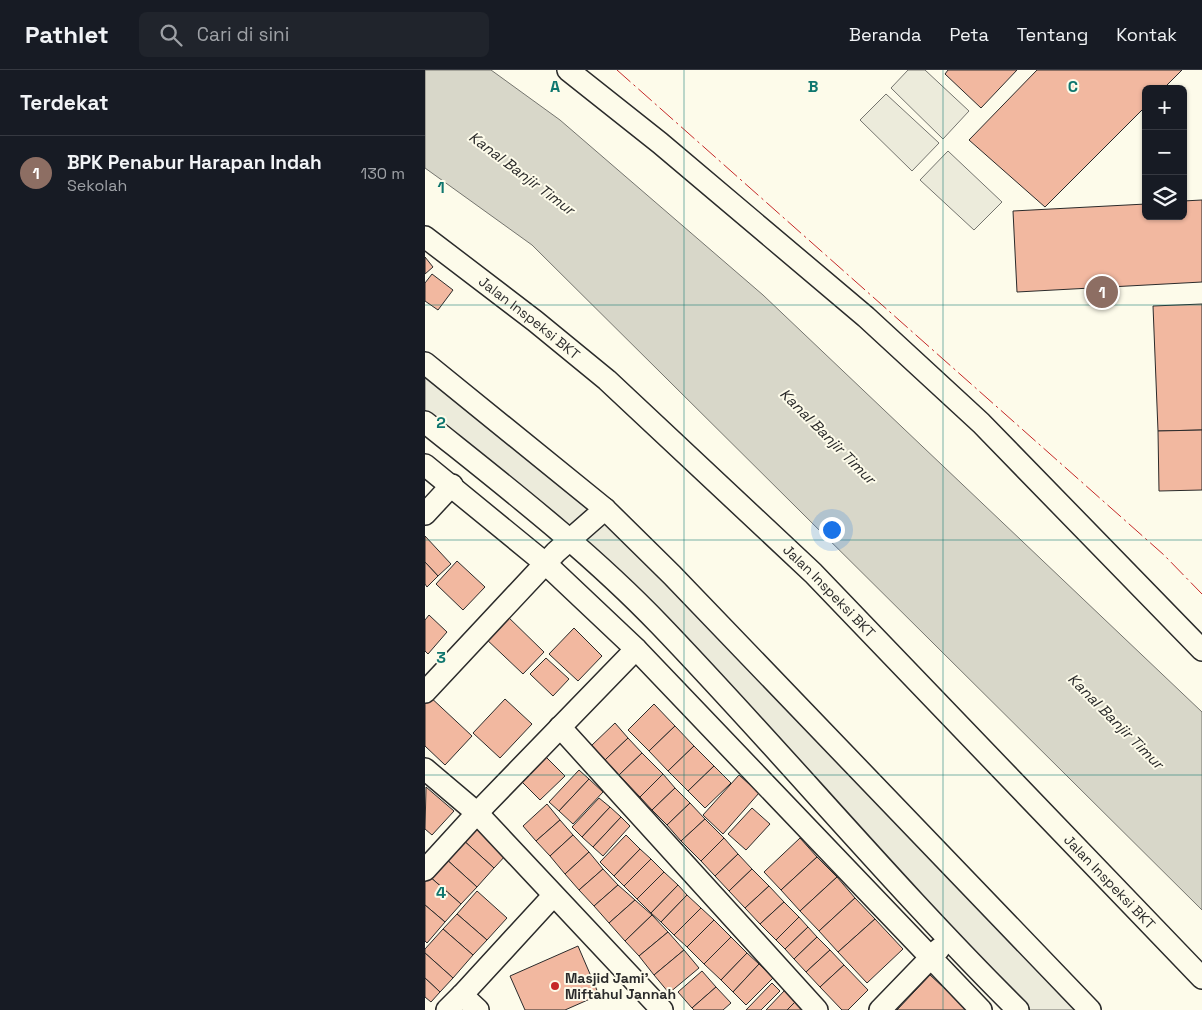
<!DOCTYPE html>
<html lang="id">
<head>
<meta charset="utf-8">
<style>
  body { margin:0; font-family:"Space Grotesk",sans-serif; background:#20242c; color:#f1f3f6 }
  .controls { position:absolute; right:15px; top:15px; display:grid; overflow:hidden; border-radius:8px; box-shadow:0 1px 4px #0004 }
  .controls button { width:45px; height:45px; display:grid; place-items:center; padding:0; border:0; border-bottom:1px solid #363941; background:#171b24; color:#f1f3f6; font:25px sans-serif }
  .you { position:absolute; left:406px; top:459px; width:18px; height:18px; margin:-12px; border:4px solid #fff; border-radius:50%; background:#1a73e8; box-shadow:0 0 0 8px #1a73e833 }
  .badge { display:grid; place-items:center; width:32px; height:32px; border-radius:50%; background:#c62828; color:#fff; font-size:16px; font-weight:700 }
  .pin { position:absolute; translate:-50% -50%; border:2px solid #fff; box-shadow:0 1px 5px #0006 }
  .list { margin:0; padding:0; list-style:none }
  h2 { display:flex; justify-content:space-between; align-items:center; height:65px; margin:0; padding:0 20px; font-size:21px }
  h2 small { font-size:16px; font-weight:400; color:#9ea1a6 }
  .list li { display:grid; grid-template-columns:32px 1fr auto; gap:15px; align-items:center; box-sizing:border-box; height:75px; padding:0 20px; border-top:1px solid #363941 }
  .list b { display:block; font-size:19px; white-space:nowrap }
  .list p { margin:0; font-size:16px; white-space:nowrap; color:#9ea1a6 }
  .list em { font-size:16px; font-style:normal; color:#9ea1a6 }
  .icon { flex:none; width:28px; height:28px; fill:none; stroke:currentColor; stroke-width:2; stroke-linecap:round; stroke-linejoin:round }
  .map { position:relative; flex:none; width:777px; height:940px; overflow:hidden }
  header { display:flex; align-items:center; gap:30px; box-sizing:border-box; height:70px; padding:0 25px; background:#171b24; border-bottom:1px solid #363941 }
  header strong { font-size:24px }
  nav { display:flex; gap:28px; margin-inline-start:auto; font-size:18px }
  .search { width:350px; height:45px; background:#20242c; display:flex; align-items:center; gap:12px; box-sizing:border-box; padding:0 18px; border-radius:8px; color:#9ea1a6; font-size:19px }
  main { display:flex }
  aside { flex:1; background:#171b24 }
  .map>svg:first-child { display:block }
</style>
</head>
<body>
<header>
<strong>Pathlet</strong>
<div class="search"><svg class="icon" aria-label="search" viewBox="0 0 24 24"><circle cx="10" cy="10" r="6"/><path d="M15 15l6 6"/></svg>Cari di sini</div>
<nav><a>Beranda</a><a>Peta</a><a>Tentang</a><a>Kontak</a></nav>
</header>
<main>
<aside>
<h2>Terdekat<small></small></h2>
<ul class="list">
<li><span class="badge" style="background:#8d6e63">1</span><div><b>BPK Penabur Harapan Indah</b><p>Sekolah</p></div><em>130 m</em></li>
</ul>
</aside>
<div class="map">
<svg width="777" height="940" viewBox="0 0 777 940">
  <rect width="100%" height="100%" fill="#fdfbea"/>
  <g fill="#ecebdb" stroke="#74746e">
    <polygon points="483,0 500,0 544,41 518,69 466,18"/>
    <polygon points="461,24 514,73 487,101 435,50"/>
    <polygon points="523,81 577,132 549,160 495,110"/>
    <polygon points="0,294 247,505 668,940 593,940 234,555 0,349"/>
  </g>
  <polygon fill="#d8d7c9" stroke="#74746e" points="0,0 66,0 135,50 338,225 777,642 777,840 107,175 0,98"/>
  <g fill="#f2b8a0" stroke="#2b2b2b">
    <polygon points="523,0 592,0 556,38 520,4"/>
    <polygon points="612,0 757,0 738,19 721,19 721,36 620,137 544,70"/>
    <polygon points="777,130 777,212 592,222 588,141 721,134 721,146 758,146 758,131"/>
    <polygon points="0,187 8,197 0,204"/>
    <polygon points="7,204 28,220 13,240 0,231 0,213"/>
    <polygon points="777,234 777,360 733,361 728,236"/>
    <polygon points="777,360 777,420 734,421 733,361"/>
    <polygon points="0,466 26,494 13,506 0,492"/>
    <polygon points="32,491 60,517 38,540 11,514"/>
    <polygon points="0,492 13,506 2,517 0,514"/>
    <polygon points="80,544 119,582 98,604 59,567"/>
    <polygon points="4,545 22,562 3,584 0,581 0,550"/>
    <polygon points="149,558 177,586 153,611 124,584"/>
    <polygon points="121,588 144,609 128,626 105,604"/>
    <polygon points="2,624 47,666 20,695 0,676 0,626"/>
    <polygon points="80,629 107,654 75,688 48,663"/>
    <polygon points="229,634 250,656 224,681 203,660"/>
    <polygon points="190,653 203,668 180,690 166,676"/>
    <polygon points="250,656 269,676 243,701 224,681"/>
    <polygon points="203,668 217,683 194,705 180,690"/>
    <polygon points="269,676 289,696 263,721 243,701"/>
    <polygon points="217,683 238,704 215,727 194,705"/>
    <polygon points="118,684 140,706 115,730 93,708"/>
    <polygon points="289,696 306,713 280,738 263,721"/>
    <polygon points="154,700 164,709 134,741 124,732"/>
    <polygon points="238,704 250,718 227,740 215,727"/>
    <polygon points="314,705 334,723 298,764 278,745"/>
    <polygon points="164,709 178,722 148,754 134,741"/>
    <polygon points="1,717 29,741 7,765 0,759"/>
    <polygon points="250,718 265,733 242,755 227,740"/>
    <polygon points="174,728 185,737 157,767 147,757"/>
    <polygon points="265,733 280,749 256,771 242,755"/>
    <polygon points="122,734 135,750 111,771 98,756"/>
    <polygon points="185,737 196,747 168,777 157,767"/>
    <polygon points="327,738 345,754 321,780 303,764"/>
    <polygon points="196,747 205,756 178,786 168,777"/>
    <polygon points="280,749 299,768 276,791 256,771"/>
    <polygon points="135,750 148,765 125,786 111,771"/>
    <polygon points="50,755 82,784 69,798 37,769"/>
    <polygon points="148,765 164,782 140,804 125,786"/>
    <polygon points="201,765 215,779 189,806 175,792"/>
    <polygon points="299,768 313,784 290,806 276,791"/>
    <polygon points="375,768 392,787 356,820 339,802"/>
    <polygon points="37,769 69,798 52,817 20,788"/>
    <polygon points="215,779 226,789 199,816 189,806"/>
    <polygon points="164,782 178,799 154,820 140,804"/>
    <polygon points="313,784 327,799 304,821 290,806"/>
    <polygon points="392,787 412,807 375,841 356,820"/>
    <polygon points="20,788 52,817 36,834 4,806"/>
    <polygon points="226,789 239,802 212,829 199,816"/>
    <polygon points="178,799 193,815 169,836 154,820"/>
    <polygon points="327,799 344,816 320,838 304,821"/>
    <polygon points="239,802 253,815 226,843 212,829"/>
    <polygon points="4,806 36,834 20,852 0,835 0,810"/>
    <polygon points="412,807 430,828 394,861 375,841"/>
    <polygon points="193,815 210,830 184,853 169,836"/>
    <polygon points="253,815 262,825 236,852 226,843"/>
    <polygon points="344,816 359,832 335,854 320,838"/>
    <polygon points="52,821 82,848 62,870 32,844"/>
    <polygon points="262,825 276,838 249,865 236,852"/>
    <polygon points="430,828 450,849 413,882 394,861"/>
    <polygon points="210,830 227,845 200,871 184,853"/>
    <polygon points="359,832 374,847 351,870 335,854"/>
    <polygon points="0,835 20,852 2,873 0,871"/>
    <polygon points="276,838 289,850 262,877 249,865"/>
    <polygon points="32,844 62,870 48,885 18,859"/>
    <polygon points="227,845 243,862 214,886 200,871"/>
    <polygon points="374,847 383,857 360,879 351,870"/>
    <polygon points="450,849 478,879 442,913 413,882"/>
    <polygon points="289,850 306,867 279,894 262,877"/>
    <polygon points="383,857 392,867 369,889 360,879"/>
    <polygon points="18,859 48,885 28,908 0,883 0,879"/>
    <polygon points="243,862 259,880 229,905 214,886"/>
    <polygon points="306,867 322,883 296,910 279,894"/>
    <polygon points="392,867 405,880 381,902 369,889"/>
    <polygon points="153,876 174,925 140,940 100,940 85,906"/>
    <polygon points="259,880 274,898 244,923 229,905"/>
    <polygon points="405,880 419,895 395,917 381,902"/>
    <polygon points="0,883 28,908 15,922 0,908"/>
    <polygon points="322,883 334,894 308,922 296,910"/>
    <polygon points="334,894 348,908 321,935 308,922"/>
    <polygon points="419,895 443,920 423,940 417,940 395,917"/>
    <polygon points="277,901 291,917 267,938 253,922"/>
    <polygon points="505,905 543,940 472,940"/>
    <polygon points="0,908 15,922 6,932 0,927"/>
    <polygon points="347,913 355,921 336,940 321,940"/>
    <polygon points="291,917 306,933 298,940 269,940 267,938"/>
    <polygon points="360,920 371,931 362,940 341,940"/>
    <polygon points="371,931 380,940 362,940"/>
  </g>
  <g fill="none" stroke-linecap="round" stroke-linejoin="round">
    <defs>
      <g id="minor">
        <polyline points="143,0 235,73 441,247 556,353 777,580"/>
        <path id="s1" d="M0,167L110,251L182,310L388,503L777,908"/>
        <polyline points="0,293 180,439 247,505 665,940"/>
        <path d="M0,352C81,417 163,480 235,555C357,682 469,817 593,940"/>
        <polyline points="0,395 121,494 211,579 556,940"/>
        <polyline points="0,444 27,415"/>
        <polyline points="0,622 131,482 180,439"/>
        <polyline points="135,657 392,940"/>
        <polyline points="0,699 52,743 237,940"/>
        <polyline points="0,800 52,743 211,579"/>
        <polyline points="22,940 37,925"/>
        <polyline points="53,940 37,925 128,826"/>
        <polyline points="455,940 514,879"/>
      </g>
    </defs>
    <use href="#minor" stroke="#2b2b2b" stroke-width="24"/>
    <use href="#minor" stroke="#fdfbea" stroke-width="21"/>
    <polyline stroke="#c62828" stroke-width="1" stroke-dasharray="18 4 2.5 4" stroke-linecap="butt" points="192,0 739,485 777,524"/>
  </g>
  <path fill="none" stroke="#0f766e" stroke-width="1" stroke-opacity="0.55" d="M259,0V940M518,0V940M0,235H777M0,470H777M0,705H777"/>
  <circle fill="#c62828" stroke="#fdfbea" stroke-width="2" cx="130" cy="916" r="5"/>
  <g text-anchor="middle" dominant-baseline="central" stroke-width="4" stroke-linejoin="round" paint-order="stroke">
    <g font-size="14" fill="#2b2b2b" stroke="#fdfbea">
      <text stroke="none"><textPath href="#s1" startOffset="132">Jalan Inspeksi BKT</textPath></text>
      <text stroke="none"><textPath href="#s1" startOffset="538">Jalan Inspeksi BKT</textPath></text>
      <text stroke="none"><textPath href="#s1" startOffset="942">Jalan Inspeksi BKT</textPath></text>
    </g>
    <g font-size="14" font-weight="bold" fill="#2b2b2b" stroke="#fdfbea" text-anchor="start">
      <text x="140" y="908">Masjid Jami'<tspan x="140" dy="16">Miftahul Jannah</tspan></text>
    </g>
    <g font-size="15" font-style="italic" fill="#2b2b2b" stroke="#fdfbea">
      <text transform="translate(97 103) rotate(37)">Kanal Banjir Timur</text>
      <text transform="translate(403 366) rotate(45)">Kanal Banjir Timur</text>
      <text transform="translate(691 651) rotate(45)">Kanal Banjir Timur</text>
    </g>
  </g>
  <g font-size="16" text-anchor="middle" font-weight="bold" fill="#0f766e" stroke="#fdfbea" stroke-width="4" stroke-linejoin="round" paint-order="stroke">
    <text x="130" y="22">A</text>
    <text x="388" y="22">B</text>
    <text x="648" y="22">C</text>
    <text x="16" y="123">1</text>
    <text x="16" y="358">2</text>
    <text x="16" y="593">3</text>
    <text x="16" y="828">4</text>
  </g>
</svg>
<div class="controls">
<button>+</button>
<button>−</button>
<button><svg class="icon" aria-label="layers" viewBox="0 0 24 24"><path d="M12 4l9 5-9 5-9-5zM3 14l9 5 9-5"/></svg></button>
</div>
<div class="you"></div>
<div class="pin badge" style="left:677px;top:222px;background:#8d6e63">1</div>
</div>
</main>
</body>
</html>
